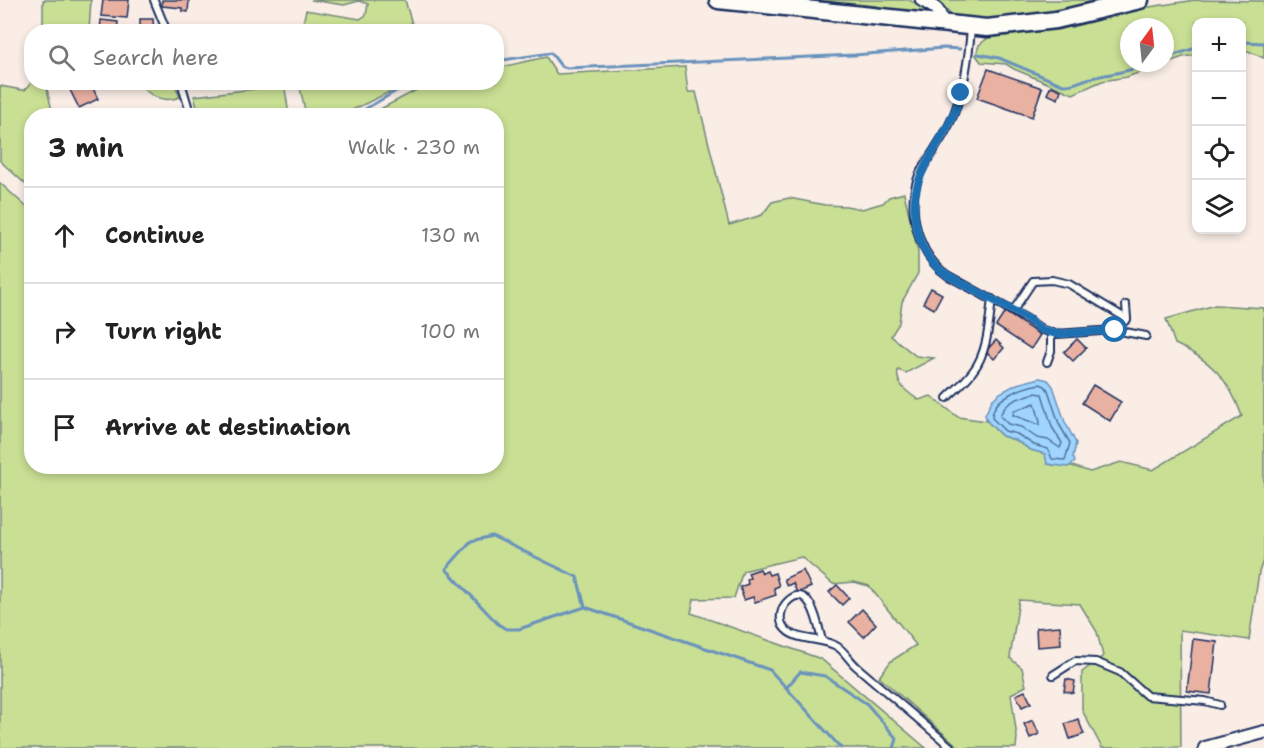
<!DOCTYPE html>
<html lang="en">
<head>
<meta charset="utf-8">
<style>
  body { margin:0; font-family:"Shantell Sans",sans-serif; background:#f2f2f2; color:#222 }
  .controls { position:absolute; right:18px; top:18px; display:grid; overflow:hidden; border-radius:12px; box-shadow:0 3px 9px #0003 }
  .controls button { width:54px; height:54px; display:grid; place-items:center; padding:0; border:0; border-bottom:2px solid #e0e0e0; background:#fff; color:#222; font:30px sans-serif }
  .compass { position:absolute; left:1120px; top:18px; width:54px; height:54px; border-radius:50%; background:#fff; box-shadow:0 3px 9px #0003; rotate:15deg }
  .stop { position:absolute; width:18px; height:18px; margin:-14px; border:4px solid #1f6fb2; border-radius:50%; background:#fff }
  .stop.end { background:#1f6fb2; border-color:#fff; box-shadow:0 2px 6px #0008 }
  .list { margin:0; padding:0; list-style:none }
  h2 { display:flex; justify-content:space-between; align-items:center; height:78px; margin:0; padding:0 24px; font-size:26px }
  h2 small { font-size:20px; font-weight:400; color:#767676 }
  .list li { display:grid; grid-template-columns:39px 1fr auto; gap:18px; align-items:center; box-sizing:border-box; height:96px; padding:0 24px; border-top:2px solid #e0e0e0 }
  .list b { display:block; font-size:22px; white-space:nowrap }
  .list em { font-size:20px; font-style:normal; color:#767676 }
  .icon { flex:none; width:33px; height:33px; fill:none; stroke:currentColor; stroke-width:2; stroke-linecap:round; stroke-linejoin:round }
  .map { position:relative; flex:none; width:1264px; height:748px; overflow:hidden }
  .search { position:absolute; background:#fff; box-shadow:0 3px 9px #0003; left:24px; top:24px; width:480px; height:66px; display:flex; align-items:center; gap:15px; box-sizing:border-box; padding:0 21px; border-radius:24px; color:#767676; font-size:22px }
  .panel { position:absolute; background:#fff; box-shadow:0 3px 9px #0003; left:24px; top:108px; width:480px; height:366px; border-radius:24px }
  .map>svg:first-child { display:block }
</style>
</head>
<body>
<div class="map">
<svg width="1264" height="748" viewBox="0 0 1264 748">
  <rect width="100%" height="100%" fill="#f9ede6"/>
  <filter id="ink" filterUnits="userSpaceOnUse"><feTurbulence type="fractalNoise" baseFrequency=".0167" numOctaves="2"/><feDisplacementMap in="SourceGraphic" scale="12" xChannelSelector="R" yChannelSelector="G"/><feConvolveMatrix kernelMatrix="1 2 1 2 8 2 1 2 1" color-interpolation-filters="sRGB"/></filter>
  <g filter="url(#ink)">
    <g fill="#c8df94" stroke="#728779" stroke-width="1.5" fill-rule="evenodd">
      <polygon points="43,0 91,0 89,31 43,31"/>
      <polygon points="311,0 405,0 414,31 301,31 306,10 360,19 366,15 368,4 359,1 344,5"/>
      <polygon points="803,0 909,0 925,7 928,14 895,13 877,6 844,3 804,2"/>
      <path d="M939,0H1109C1057,13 1005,25 952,17Z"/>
      <path d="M1196,0L1264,1V58L1248,51H1242V22H1196V55L1183,57L1127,77L1102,81L1073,94L1014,69L1006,64L981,62L976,55L979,45L988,38L1072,27L1142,8ZM1129,27H1165V63H1129Z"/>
      <path d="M546,57L557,74L685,67L688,92H696L729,225L762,215L772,202L789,198L825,205L846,206L862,209L883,203L889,197L904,193L918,252V273L902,302L899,323L891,336L916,356L934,358L906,373L898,370C895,384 908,393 919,400L931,396L958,417L987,421L1002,436L1015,440L1031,450L1045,454L1052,465L1072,466L1090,472L1121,462L1153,470L1242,416C1229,379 1210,359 1175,344L1166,319L1215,305L1264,308V558L1259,572L1249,640L1180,630L1181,747L1102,748L1082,710V672L1103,656L1097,632L1080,604L1019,600L1010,658L1022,668L1026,686L1011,694L1017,737L1016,748H960L879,677L891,661L916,645L869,586L854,582L833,584L801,557L743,571L734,598L694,599L691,613L821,659L926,748H0V183L31,211L32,466H496V116L369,115L430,83L496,82L497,68Z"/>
      <polygon points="32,82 56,83 47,89 53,115 32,116 31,189 0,161 0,86 22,90 25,90"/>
      <path d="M140,83H174L180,97C165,103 148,97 140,83Z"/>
      <polygon points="299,83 299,82 408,83 342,115 306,115"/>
      <polygon points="280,86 285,89 289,115 199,115 194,96"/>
    </g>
    <polygon fill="#9ed4fd" stroke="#6a92bd" stroke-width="1.5" points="1040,378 1048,380 1053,386 1065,422 1076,443 1073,457 1075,462 1068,467 1047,464 1045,454 1031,450 1015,440 1002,436 987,421 985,415 992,400 1000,393 1017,384"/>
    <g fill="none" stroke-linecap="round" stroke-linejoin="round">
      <g stroke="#4f719e" stroke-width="1.5">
        <path d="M1040,384L1045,386L1048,390L1059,424L1070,443L1065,460L1052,459L1048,449L1034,445L1017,434L1005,431L992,418C992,397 1023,387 1040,384Z"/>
        <path d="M1035,393L1042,394L1052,427L1062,443L1060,448L1048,440L1037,438L1021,427L1008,424L1000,416C1005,401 1022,397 1035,393Z"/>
        <polygon points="1035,403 1040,422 1039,425 1013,415 1014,411"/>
      </g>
      <g stroke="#6a92bd" stroke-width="3">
        <polyline points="1242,42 1264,43"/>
        <path d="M978,54L999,58L1063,85C1074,86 1081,80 1091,78C1113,73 1130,72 1152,63"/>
        <polyline points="1165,58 1196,48"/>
        <polyline points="496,61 551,53 561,66 567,68 854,55 944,48 960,49"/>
        <polyline points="353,116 412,82"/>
        <polyline points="585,607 577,577 492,536 471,541 446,569 498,624 506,629 519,629 585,607 770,670 841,748"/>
        <polyline points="787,687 800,672 825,676 867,704 897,739 894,748"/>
      </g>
    </g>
    <g fill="#e9b1a2" stroke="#1b2f5e" stroke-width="1.5">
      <polygon points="103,0 129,0 127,18 101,16"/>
      <polygon points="162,0 189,0 188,12 182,11 182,8 162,6"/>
      <polygon points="140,19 153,19 154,32 140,32"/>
      <polygon points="101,20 118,22 117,32 100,31"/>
      <polygon points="988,69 1042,88 1032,117 977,98"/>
      <polygon points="71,82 90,82 98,99 79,108 67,84"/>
      <polygon points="1051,86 1061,90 1058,99 1047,94"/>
      <polygon points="931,288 942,294 934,309 923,303"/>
      <polygon points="1005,312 1040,335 1031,349 996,326"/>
      <polygon points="1077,339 1086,348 1073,361 1064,352"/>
      <polygon points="996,340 1004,348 994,359 986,351"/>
      <polygon points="1093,385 1121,402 1110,421 1082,403"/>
      <polygon points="760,569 762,573 767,571 769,575 775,573 779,586 774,588 776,595 755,602 753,597 744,600 740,587 748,584 747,579 750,578 748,573"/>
      <polygon points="803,570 811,587 797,593 793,583 787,586 784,579"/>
      <polygon points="837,585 849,598 842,605 829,592"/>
      <polygon points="862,609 876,624 864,637 849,622"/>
      <polygon points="1060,626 1061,645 1037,647 1036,628"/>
      <polygon points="1193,639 1217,642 1211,694 1187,691"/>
      <polygon points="1066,679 1075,681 1073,693 1064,691"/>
      <polygon points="1025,691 1031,703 1022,707 1016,695"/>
      <polygon points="1078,719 1084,734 1070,739 1065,724"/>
      <polygon points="1033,720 1039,734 1030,738 1024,724"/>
    </g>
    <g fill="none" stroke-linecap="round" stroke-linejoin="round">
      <defs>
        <g id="lane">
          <polyline points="154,0 167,32"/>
          <path d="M971,28C969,54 966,81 957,105C953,119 944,135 936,147C931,156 924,164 919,175C906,208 917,254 947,275L1027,319L1043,330L1056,334L1115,330L1146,336"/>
          <polyline points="181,82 191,116"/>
          <polyline points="1126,305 1127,319"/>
          <polyline points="1013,311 1033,281 1052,280 1069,284 1127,319 1115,330"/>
          <polyline points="1047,362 1051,351 1051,332"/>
          <path d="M947,398C956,389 966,381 973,371C988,352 989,322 992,299"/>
          <path d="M822,641C819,629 811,580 788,601C782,606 778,618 783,626C794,643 822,636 838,647C845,652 850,661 857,667C889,694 920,721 952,748"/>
          <polyline points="1053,675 1075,661 1096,662 1120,672 1147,696 1205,701 1220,705"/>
        </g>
        <g id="street">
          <path d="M922,0C934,7 941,9 941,24"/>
          <polyline points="1205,748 1264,732"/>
        </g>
        <polyline id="secondary" points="718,0 987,28 1056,20 1140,0"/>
      </defs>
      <use href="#lane" stroke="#1b2f5e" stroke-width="10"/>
      <use href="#street" stroke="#1b2f5e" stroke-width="16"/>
      <use href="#secondary" stroke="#1b2f5e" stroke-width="21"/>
      <use href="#lane" stroke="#fdfcf7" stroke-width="6"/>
      <use href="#street" stroke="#fdfcf7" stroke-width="12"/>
      <use href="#secondary" stroke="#fdfcf7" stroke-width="16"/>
    </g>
  </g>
  <g fill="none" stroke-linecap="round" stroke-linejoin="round" filter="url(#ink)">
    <path stroke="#1f6fb2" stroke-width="8" d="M961,93C947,148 901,171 918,234C923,252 932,265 947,275L1028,319L1042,330L1056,334L1115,330"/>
  </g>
</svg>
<div class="controls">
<button>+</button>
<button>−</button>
<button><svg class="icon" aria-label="locate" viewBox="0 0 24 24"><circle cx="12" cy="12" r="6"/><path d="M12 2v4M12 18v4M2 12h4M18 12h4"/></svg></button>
<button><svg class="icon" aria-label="layers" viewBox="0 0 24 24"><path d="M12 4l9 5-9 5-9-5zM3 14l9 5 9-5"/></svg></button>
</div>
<svg class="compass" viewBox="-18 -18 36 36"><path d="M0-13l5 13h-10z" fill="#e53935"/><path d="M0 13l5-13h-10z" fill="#767676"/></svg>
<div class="stop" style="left:1115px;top:330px"></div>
<div class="stop end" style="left:961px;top:93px"></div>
<div class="search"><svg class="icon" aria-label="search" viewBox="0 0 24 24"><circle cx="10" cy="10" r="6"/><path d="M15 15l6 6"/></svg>Search here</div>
<section class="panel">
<h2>3 min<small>Walk · 230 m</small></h2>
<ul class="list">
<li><svg class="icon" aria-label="ahead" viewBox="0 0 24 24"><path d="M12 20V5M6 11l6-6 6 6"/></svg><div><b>Continue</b></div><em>130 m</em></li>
<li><svg class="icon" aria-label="right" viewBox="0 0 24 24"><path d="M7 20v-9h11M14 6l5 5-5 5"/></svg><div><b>Turn right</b></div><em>100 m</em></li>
<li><svg class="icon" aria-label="arrive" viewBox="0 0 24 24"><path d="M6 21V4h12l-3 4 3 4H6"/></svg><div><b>Arrive at destination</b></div></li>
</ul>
</section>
</div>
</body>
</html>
